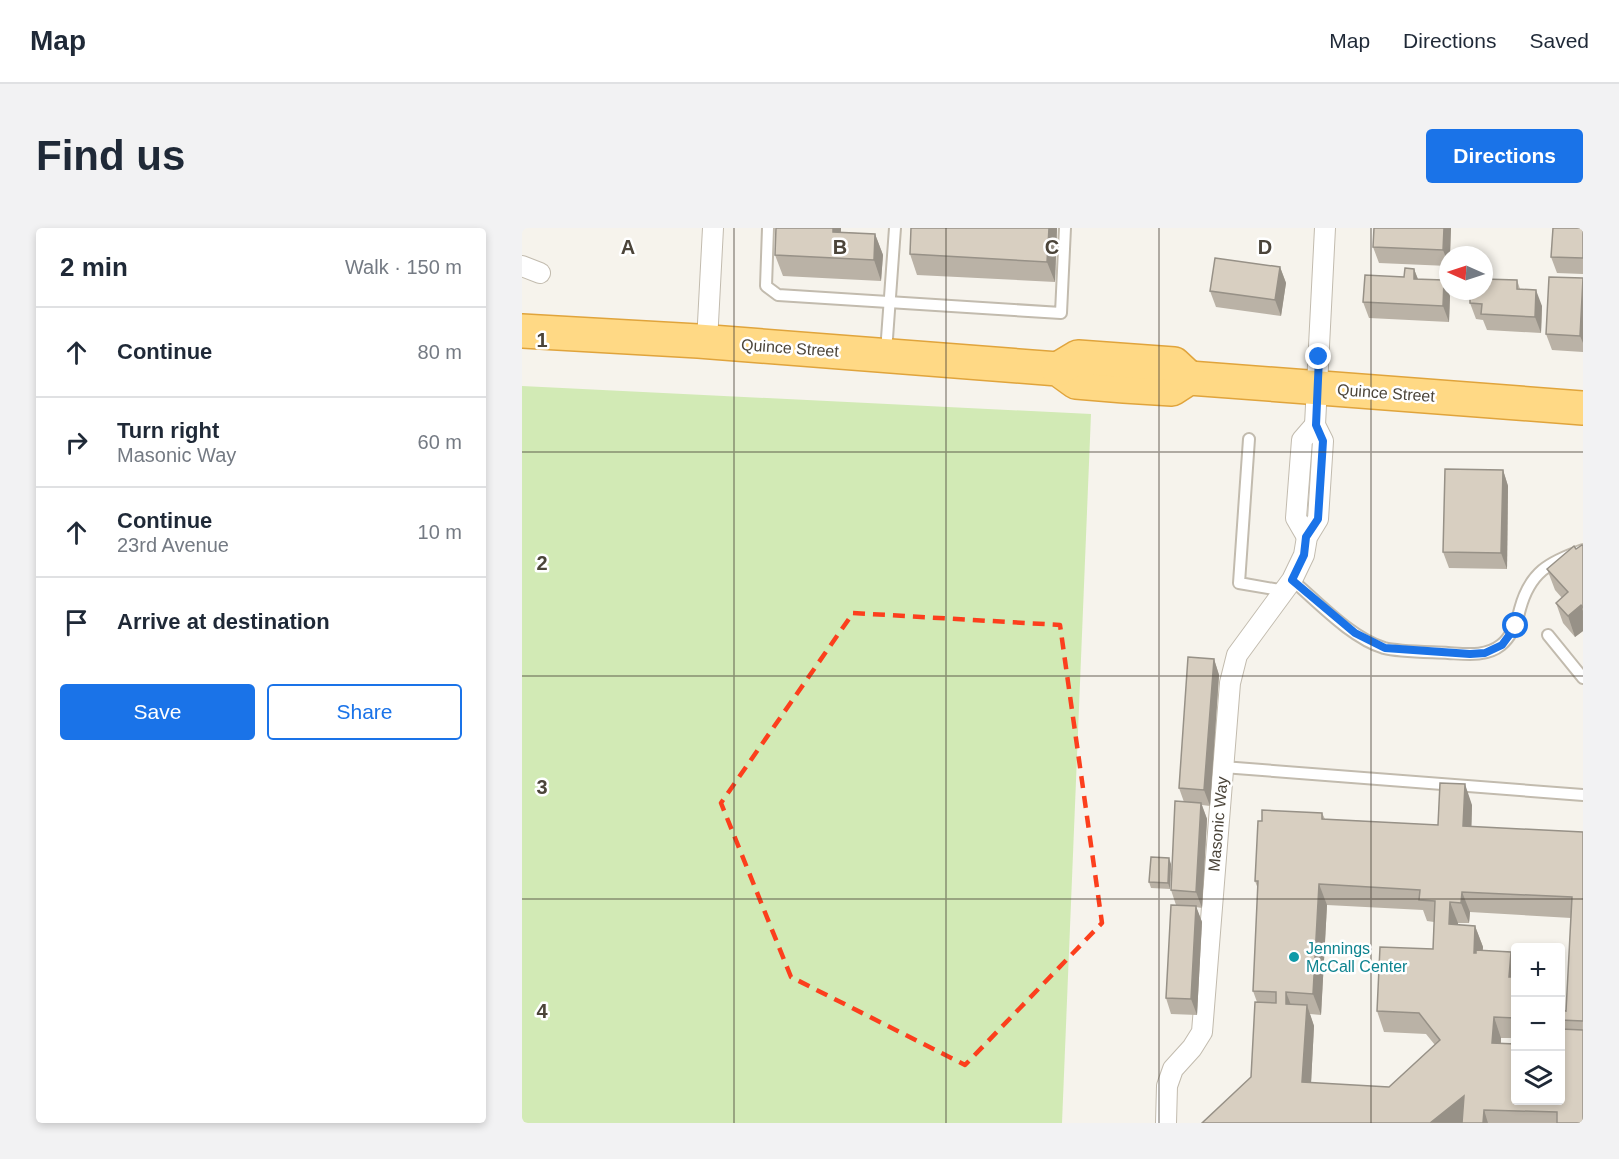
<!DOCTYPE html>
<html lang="en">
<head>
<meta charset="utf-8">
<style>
  body { margin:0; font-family:Arial,sans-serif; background:#f2f2f3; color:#1f2937 }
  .controls { position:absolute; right:18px; bottom:18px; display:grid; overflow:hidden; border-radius:6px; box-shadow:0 3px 9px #0003 }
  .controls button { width:54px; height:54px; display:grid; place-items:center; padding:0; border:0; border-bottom:2px solid #e0e1e3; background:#fff; color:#1f2937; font:30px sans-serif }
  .compass { position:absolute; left:917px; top:18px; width:54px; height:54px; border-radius:50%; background:#fff; box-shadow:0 3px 9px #0003; rotate:273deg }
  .stop { position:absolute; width:18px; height:18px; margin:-14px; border:4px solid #1a73e8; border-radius:50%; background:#fff }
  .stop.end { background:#1a73e8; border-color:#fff; box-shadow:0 2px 6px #0008 }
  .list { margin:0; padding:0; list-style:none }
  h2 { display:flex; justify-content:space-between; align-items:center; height:78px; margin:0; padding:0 24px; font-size:26px }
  h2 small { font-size:20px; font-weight:400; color:#747a83 }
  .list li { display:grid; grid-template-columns:39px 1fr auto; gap:18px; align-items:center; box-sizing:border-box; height:90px; padding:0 24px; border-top:2px solid #e0e1e3 }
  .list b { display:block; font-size:22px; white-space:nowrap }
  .list p { margin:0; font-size:20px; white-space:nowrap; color:#747a83 }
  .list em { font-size:20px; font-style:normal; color:#747a83 }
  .actions { display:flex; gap:12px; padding:18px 24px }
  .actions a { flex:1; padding:14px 0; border:2px solid #1a73e8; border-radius:6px; text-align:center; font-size:21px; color:#1a73e8 }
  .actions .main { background:#1a73e8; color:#fff }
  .icon { flex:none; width:33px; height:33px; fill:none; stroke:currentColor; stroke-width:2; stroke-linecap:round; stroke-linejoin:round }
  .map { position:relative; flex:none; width:1061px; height:895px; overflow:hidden; border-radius:6px }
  header { display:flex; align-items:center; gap:36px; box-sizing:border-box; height:84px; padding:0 30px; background:#fff; border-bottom:2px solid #e0e1e3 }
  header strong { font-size:28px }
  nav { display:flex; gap:33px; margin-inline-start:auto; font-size:21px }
  .intro { display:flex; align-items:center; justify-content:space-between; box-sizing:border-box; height:144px; padding:0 36px }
  h1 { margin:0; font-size:42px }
  .button { padding:15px 27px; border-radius:6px; background:#1a73e8; color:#fff; font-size:21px; font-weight:700 }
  main { display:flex; gap:36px; padding:0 36px }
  aside { flex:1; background:#fff; border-radius:6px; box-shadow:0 3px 9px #0003 }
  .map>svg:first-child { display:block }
</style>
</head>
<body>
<header>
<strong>Map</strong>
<nav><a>Map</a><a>Directions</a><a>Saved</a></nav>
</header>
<div class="intro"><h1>Find us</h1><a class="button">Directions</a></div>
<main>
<aside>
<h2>2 min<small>Walk · 150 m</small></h2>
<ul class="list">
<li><svg class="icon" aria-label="ahead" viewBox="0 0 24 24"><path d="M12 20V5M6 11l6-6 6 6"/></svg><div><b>Continue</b></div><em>80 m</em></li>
<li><svg class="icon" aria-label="right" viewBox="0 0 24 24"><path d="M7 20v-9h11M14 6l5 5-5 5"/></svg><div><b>Turn right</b><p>Masonic Way</p></div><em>60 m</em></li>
<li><svg class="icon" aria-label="ahead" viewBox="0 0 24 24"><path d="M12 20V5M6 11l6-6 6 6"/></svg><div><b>Continue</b><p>23rd Avenue</p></div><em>10 m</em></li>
<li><svg class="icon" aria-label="arrive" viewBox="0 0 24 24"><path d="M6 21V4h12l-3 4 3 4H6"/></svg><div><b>Arrive at destination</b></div></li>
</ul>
<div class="actions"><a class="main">Save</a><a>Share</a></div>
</aside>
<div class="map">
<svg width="1061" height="895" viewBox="0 0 1061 895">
  <rect width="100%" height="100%" fill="#f6f3ec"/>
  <polygon fill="#d2eab5" points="0,158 569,186 540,895 0,895"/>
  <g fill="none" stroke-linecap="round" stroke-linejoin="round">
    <defs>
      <g id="service">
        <polyline points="246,0 244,58 256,67 539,85 543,0"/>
        <polyline points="364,124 373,0"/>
        <polyline points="727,211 717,355 763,363"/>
        <path d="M770,352C796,374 829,410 862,420C877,424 910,424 926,425C944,426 964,429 979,417C990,408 995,394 998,381C1008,344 1027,334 1061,322"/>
        <polyline points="1026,407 1061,450"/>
        <polyline points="701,539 1061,567"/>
      </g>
      <g id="minor">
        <polyline points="0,38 18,45"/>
        <polyline points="185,114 191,0"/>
        <polyline points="785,309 774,290 780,212 793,197"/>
        <polyline points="644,895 645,858 651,841 670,820 680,804 708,455 715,427 770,352 782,327 785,309 796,291 801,213 793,197 803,0"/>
      </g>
      <g id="trunk">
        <polyline points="0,103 176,113 536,141 554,154 602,158 650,161 667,150 1061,180"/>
        <polyline points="536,141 556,129 652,136 667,150"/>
      </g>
    </defs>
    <use href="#service" stroke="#c2bbae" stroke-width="14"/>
    <use href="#minor" stroke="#c2bbae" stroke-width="22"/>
    <use href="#trunk" stroke="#e0a43c" stroke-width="36"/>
    <use href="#service" stroke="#fff" stroke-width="10"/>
    <use href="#minor" stroke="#fff" stroke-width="20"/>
    <use href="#trunk" stroke="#ffd985" stroke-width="33"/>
  </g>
  <g fill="#bab2a6" fill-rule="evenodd">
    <polygon points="254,0 319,0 319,4 353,6 361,27 359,53 261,48 253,27"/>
    <polygon points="389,0 535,0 533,54 395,47 388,26"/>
    <polygon points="852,0 929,0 928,27 926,27 926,38 857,35 851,19"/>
    <polygon points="1061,0 1061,46 1035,45 1029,29"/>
    <polygon points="758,39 764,55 759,88 694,79 688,63"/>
    <polygon points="892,41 896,51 928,68 927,94 847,90 841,74 882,49"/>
    <polygon points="1061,50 1061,124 1030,122 1024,106"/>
    <polygon points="995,52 998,61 1020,78 1019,105 965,102 961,92 954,91 948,75"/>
    <polygon points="981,242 986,258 985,341 927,340 921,324"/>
    <polygon points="1061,318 1061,403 1053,409 1041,395 1034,375 1040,370 1033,362 1025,341 1054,321"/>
    <polygon points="692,431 697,447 688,578 680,577 685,591 680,680 674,679 680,694 675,787 649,786 644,770 654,677 649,662 662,574 657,560"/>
    <path d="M950,577L949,599L1061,604V895H680L729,849L735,774L731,763L736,661L733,653L740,593L800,585L803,591L916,597ZM805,677L901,682L905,693L912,694L911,721L855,783L862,804L904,806L913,817L867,859L789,855L792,798L788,786L799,787ZM948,684L1049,690L1044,783L1038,782V873L979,815V810H993V737L960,723L961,719L953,698L936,697V695H947Z"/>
    <polygon points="649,636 648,661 629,660 627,654"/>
  </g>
  <g fill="#979187">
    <polygon points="311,0 319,0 318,25 311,4"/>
    <polygon points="527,0 535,0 533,54 525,34"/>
    <polygon points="922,0 929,0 928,27 926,27 926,35 921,22"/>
    <polygon points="353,6 361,27 359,53 352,32"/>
    <polygon points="758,39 764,55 759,88 753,72"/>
    <polygon points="892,41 898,57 892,51"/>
    <polygon points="1061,51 1061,115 1058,108"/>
    <polygon points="922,52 928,68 927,94 921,78"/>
    <polygon points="1014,62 1020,78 1019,105 1013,89"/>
    <polygon points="981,242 986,258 985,341 979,325"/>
    <polygon points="1059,377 1061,383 1061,403 1053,409 1046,388"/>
    <polygon points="692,431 697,447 688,578 682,562"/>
    <polygon points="943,556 950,577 949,619 941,598"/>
    <polygon points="679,575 685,591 680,680 674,664"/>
    <polygon points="647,630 649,636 648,661 646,655"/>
    <polygon points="797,656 805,677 799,787 791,766"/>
    <polygon points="940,664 948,684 947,695 939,675"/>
    <polygon points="928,674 936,695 935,717 927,696"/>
    <polygon points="674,678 680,694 675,787 669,771"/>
    <polygon points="953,698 961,719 959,745 952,725"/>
    <polygon points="989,724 993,737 993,766 987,749"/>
    <polygon points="764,764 772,785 764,776"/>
    <polygon points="785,777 792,798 788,875 780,854"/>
    <polygon points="972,789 979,810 978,835 970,815"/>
    <polygon points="942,868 942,895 908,895"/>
    <polygon points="962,882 966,895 961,895"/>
  </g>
  <g fill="#d8cfc1" stroke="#979187" stroke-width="1.5" fill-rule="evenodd">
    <polygon points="254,0 311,0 311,4 353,6 352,32 253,27"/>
    <polygon points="389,0 527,0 525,34 388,26"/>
    <polygon points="852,0 922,0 921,22 851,19"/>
    <polygon points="1031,0 1061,0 1061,30 1029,29"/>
    <polygon points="693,30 758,39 753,72 688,63"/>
    <polygon points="883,40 892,41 892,51 922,52 921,78 841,74 843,47 882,49"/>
    <polygon points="1027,49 1061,50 1058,108 1024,106"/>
    <polygon points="962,51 995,52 995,61 1014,62 1013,89 959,86 960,76 948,75 948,63 962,63"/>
    <polygon points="923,241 981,242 979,325 921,324"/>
    <polygon points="1060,317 1061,318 1061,380 1059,377 1046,388 1034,375 1046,364 1025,341 1052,318 1054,321"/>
    <polygon points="666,429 692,431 682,562 657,560"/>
    <path d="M918,555L943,556L941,598L1061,604V793L1038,792V782L1044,783L1050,669L940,664L939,675L928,674L927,696L953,698L952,725H954V722L989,724L987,749H993V790L972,789L970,815L993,816V873H1038L1039,801L1061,802V895H1035V884L962,882L961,895H940L942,868L908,895H680L729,849L733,774L754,775V764L731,763L736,653H733L736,593H740V582L800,585V591L916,597ZM797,656L898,662L897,672L913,673L911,721L858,719L855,783L897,785L918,812L867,859L780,854L785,777L764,776V764L791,766Z"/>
    <polygon points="653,573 679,575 674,664 649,662"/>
    <polygon points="629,629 647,630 646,655 627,654"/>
    <polygon points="649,677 674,678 669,771 644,770"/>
  </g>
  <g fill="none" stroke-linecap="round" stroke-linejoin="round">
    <polyline stroke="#1a73e8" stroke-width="8" points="797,129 794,197 801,213 796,291 784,309 782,327 770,352 833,405 863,420 948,426 963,425 980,417 994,398"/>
  </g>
  <path fill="none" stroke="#fc3f1d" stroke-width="4.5" stroke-dasharray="12 8" stroke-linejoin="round" d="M331,385L538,397L580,695L443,837L269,749L199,575Z"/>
  <path fill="none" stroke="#4b4439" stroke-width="1.5" stroke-opacity="0.55" d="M212,0V895M424,0V895M637,0V895M849,0V895M0,224H1061M0,448H1061M0,671H1061"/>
  <circle fill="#0f9aa8" stroke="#fff" stroke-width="2" cx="772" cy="729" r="6"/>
  <g text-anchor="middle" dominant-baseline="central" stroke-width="5" stroke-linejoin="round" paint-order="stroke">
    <g font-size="16" fill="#4b4439" stroke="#fff">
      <text transform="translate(268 120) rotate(4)">Quince Street</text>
      <text transform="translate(864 165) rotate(4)">Quince Street</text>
      <text transform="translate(696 596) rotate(-85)">Masonic Way</text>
    </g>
    <g font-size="16" fill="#0d838f" stroke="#fff" text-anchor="start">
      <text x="784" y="720">Jennings<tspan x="784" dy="18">McCall Center</tspan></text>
    </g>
  </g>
  <g font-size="20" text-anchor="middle" font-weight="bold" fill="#4b4439" stroke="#fff" stroke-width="5" stroke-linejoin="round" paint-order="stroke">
    <text x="106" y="26">A</text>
    <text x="318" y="26">B</text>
    <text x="530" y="26">C</text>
    <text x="743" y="26">D</text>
    <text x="20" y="119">1</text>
    <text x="20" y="342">2</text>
    <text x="20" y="566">3</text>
    <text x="20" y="790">4</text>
  </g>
</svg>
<div class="controls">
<button>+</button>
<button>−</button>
<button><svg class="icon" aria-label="layers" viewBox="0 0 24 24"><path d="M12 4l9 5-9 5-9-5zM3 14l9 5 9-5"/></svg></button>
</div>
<svg class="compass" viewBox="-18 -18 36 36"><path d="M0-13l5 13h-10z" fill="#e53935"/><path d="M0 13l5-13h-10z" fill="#747a83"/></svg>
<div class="stop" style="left:994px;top:398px"></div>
<div class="stop end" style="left:797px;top:129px"></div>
</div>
</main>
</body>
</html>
